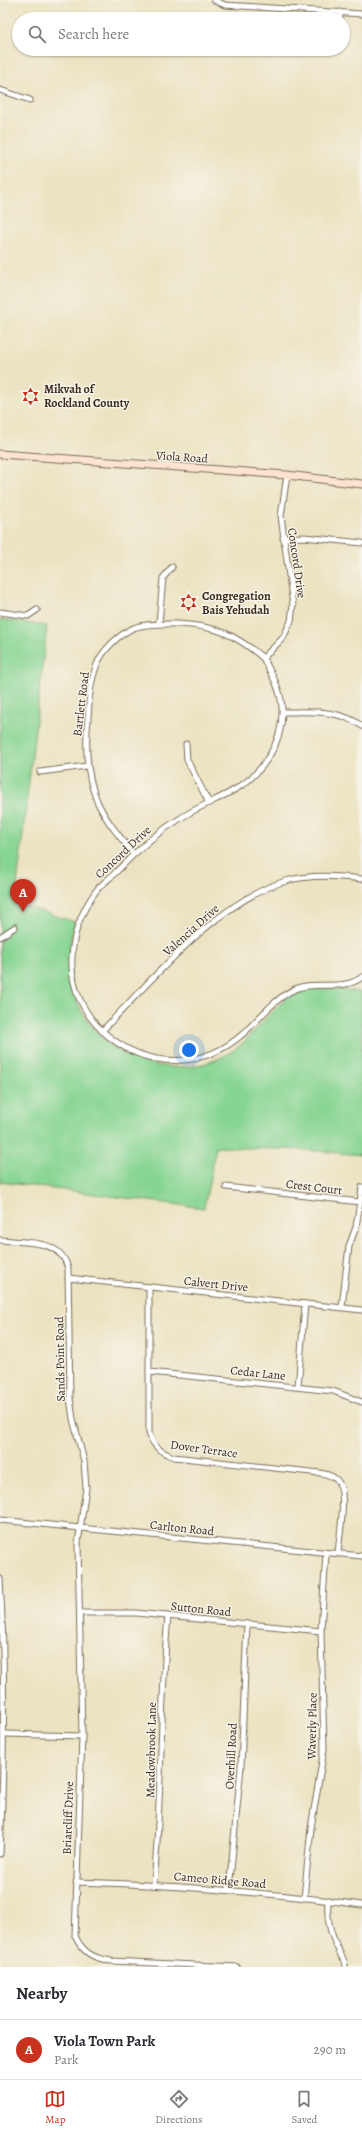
<!DOCTYPE html>
<html lang="en">
<head>
<meta charset="utf-8">
<style>
  body { margin:0; font-family:Alegreya,serif; background:#f7f7f7; color:#2b2b33 }
  .you { position:absolute; left:189px; top:1050px; width:14px; height:14px; margin:-10px; border:3px solid #fff; border-radius:50%; background:#1a73e8; box-shadow:0 0 0 6px #1a73e833 }
  .badge { display:grid; place-items:center; width:26px; height:26px; border-radius:50%; background:#c8321e; color:#fff; font-size:13px; font-weight:700 }
  .pin { position:absolute; translate:-50% -33px; filter:drop-shadow(0 1px 2px #0008) }
  .pin::after { content:''; position:absolute; top:21px; width:14px; height:12px; background:inherit; clip-path:polygon(0 0,100% 0,50% 100%) }
  .list { margin:0; padding:0; list-style:none }
  h2 { display:flex; justify-content:space-between; align-items:center; height:52px; margin:0; padding:0 16px; font-size:17px }
  h2 small { font-size:13px; font-weight:400; color:#7c7c81 }
  .list li { display:grid; grid-template-columns:26px 1fr auto; gap:12px; align-items:center; box-sizing:border-box; height:60px; padding:0 16px; border-top:1px solid #e1e1e2 }
  .list b { display:block; font-size:15px; white-space:nowrap }
  .list p { margin:0; font-size:13px; white-space:nowrap; color:#7c7c81 }
  .list em { font-size:13px; font-style:normal; color:#7c7c81 }
  .icon { flex:none; width:22px; height:22px; fill:none; stroke:currentColor; stroke-width:2; stroke-linecap:round; stroke-linejoin:round }
  .map { position:relative; flex:none; width:362px; height:1967px; overflow:hidden }
  .search { position:absolute; background:#fff; box-shadow:0 1px 3px #0004; left:12px; right:12px; top:12px; height:44px; display:flex; align-items:center; gap:10px; box-sizing:border-box; padding:0 14px; border-radius:22px; color:#7c7c81; font-size:15px }
  .sheet { height:112px; background:#fff }
  nav { display:flex; justify-content:space-around; align-items:center; box-sizing:border-box; height:56px; border-top:1px solid #e1e1e2; background:#fff; font-size:11px; color:#7c7c81 }
  nav a { display:grid; justify-items:center; gap:2px }
  nav .on { color:#c8321e }
  .map>svg:first-child { display:block }
</style>
</head>
<body>
<div class="map">
<svg width="362" height="1967" viewBox="0 0 362 1967">
  <rect width="100%" height="100%" fill="#f7f3e8"/>
  <filter id="ink" filterUnits="userSpaceOnUse"><feTurbulence type="fractalNoise" baseFrequency=".025" numOctaves="2"/><feDisplacementMap in="SourceGraphic" scale="8" xChannelSelector="R" yChannelSelector="G"/><feConvolveMatrix kernelMatrix="1 2 1 2 8 2 1 2 1" color-interpolation-filters="sRGB"/></filter>
  <filter id="wash" filterUnits="userSpaceOnUse"><feTurbulence type="fractalNoise" baseFrequency=".012" numOctaves="4" result="noise"/><feDisplacementMap in="SourceGraphic" scale="16" xChannelSelector="R" yChannelSelector="G"/><feGaussianBlur stdDeviation="0.9" result="paint"/><feColorMatrix in="noise" values="0 0 0 0 0 0 0 0 0 0 0 0 0 0 0 0 0 1.4 0 .05"/><feComposite in="paint" operator="in"/></filter>
  <g filter="url(#wash)">
    <rect width="100%" height="100%" fill="#ebe3c1"/>
    <path fill="#87d593" stroke="#618058" d="M0,619L47,626L15,903L75,922C64,957 68,990 87,1020C119,1069 193,1083 239,1046C256,1032 282,995 302,990C315,986 348,990 362,992V1155L305,1150L216,1147L204,1208L0,1182Z"/>
  </g>
  <g filter="url(#ink)">
    <g fill="none" stroke-linecap="round" stroke-linejoin="round">
      <defs>
        <g id="street">
          <polyline points="214,0 225,5 362,14"/>
          <polyline points="340,19 340,12"/>
          <polyline points="0,90 30,100"/>
          <path d="M287,475L281,516L293,605L291,621L283,638L263,658C272,674 283,693 282,713C282,742 264,771 239,787C222,798 202,805 184,816C159,831 138,849 118,870C111,878 102,883 96,891C82,910 73,934 72,957C70,987 84,1016 107,1035C149,1070 205,1069 245,1032C261,1017 274,999 295,989C316,980 343,992 362,977"/>
          <polyline points="283,538 304,537 362,543"/>
          <polyline points="0,612 28,616 37,610"/>
          <polyline points="159,623 163,578 172,567"/>
          <path d="M283,712C311,712 338,709 362,726"/>
          <polyline points="186,744 187,760 209,803"/>
          <polyline points="40,772 87,766"/>
          <path d="M133,853C120,837 106,821 97,801C86,774 85,746 88,718C89,701 90,683 96,667C101,651 120,633 136,627C149,623 165,624 178,624C216,626 235,634 263,658"/>
          <polyline points="0,937 15,927"/>
          <path d="M102,1031C152,980 217,901 286,881C311,874 337,876 362,879"/>
          <polyline points="226,1187 360,1202 356,1227 349,1246 342,1307"/>
          <polyline points="360,1202 362,1187"/>
          <path d="M0,1240C25,1243 60,1238 68,1268L70,1398L73,1419L84,1461L86,1488L78,1543L82,1736L75,1936C83,1953 93,1958 111,1961L237,1967"/>
          <polyline points="68,1278 362,1310"/>
          <path d="M149,1287V1433C153,1446 160,1452 174,1457L320,1473C328,1474 335,1476 339,1483C347,1495 339,1538 338,1554"/>
          <polyline points="149,1372 333,1391 362,1402"/>
          <polyline points="298,1387 305,1304"/>
          <polyline points="0,1520 362,1556"/>
          <path d="M0,1579C6,1671 4,1762 0,1854"/>
          <polyline points="80,1613 136,1613 321,1631"/>
          <polyline points="5,1734 82,1736"/>
          <path d="M76,1882C172,1885 267,1892 362,1905"/>
          <path d="M154,1884C162,1795 160,1705 168,1616"/>
          <polyline points="229,1890 241,1767 247,1624"/>
          <polyline points="304,1898 311,1828 324,1749 321,1631 326,1553"/>
          <path d="M328,1900C326,1925 333,1940 344,1961L345,1967"/>
        </g>
        <polyline id="secondary" points="0,454 287,475 362,484"/>
      </defs>
      <use href="#street" stroke="#796b57" stroke-width="7"/>
      <use href="#secondary" stroke="#796b57" stroke-width="9"/>
      <use href="#street" stroke="#fff" stroke-width="5"/>
      <use href="#secondary" stroke="#fde4d0" stroke-width="7"/>
    </g>
  </g>
  <defs>
    <symbol id="synagogue-bare" viewBox="-9 -9 18 18"><path d="M0-6.5L5.6 3.2H-5.6ZM0 6.5L5.6-3.2H-5.6Z" fill="#c8321e" stroke="#f7f3e8" stroke-width="2.5" paint-order="stroke"/></symbol>
  </defs>
  <g fill-rule="evenodd">
    <use href="#synagogue-bare" x="18" y="384" width="25" height="25"/>
    <use href="#synagogue-bare" x="176" y="590" width="25" height="25"/>
  </g>
  <g text-anchor="middle" dominant-baseline="central" stroke-width="3" stroke-linejoin="round" paint-order="stroke">
    <g font-size="12" font-weight="bold" fill="#3b2a1e" stroke="#f7f3e8" text-anchor="start">
      <text x="44" y="389">Mikvah of<tspan x="44" dy="14">Rockland County</tspan></text>
      <text x="202" y="596">Congregation<tspan x="202" dy="14">Bais Yehudah</tspan></text>
    </g>
    <g font-size="12" fill="#3b2a1e" stroke="#f7f3e8">
      <text transform="translate(182 457) rotate(4)">Viola Road</text>
      <text transform="translate(297 563) rotate(82)">Concord Drive</text>
      <text transform="translate(81 704) rotate(-83)">Bartlett Road</text>
      <text transform="translate(123 852) rotate(-43)">Concord Drive</text>
      <text transform="translate(191 930) rotate(-42)">Valencia Drive</text>
      <text transform="translate(314 1187) rotate(7)">Crest Court</text>
      <text transform="translate(216 1284) rotate(6)">Calvert Drive</text>
      <text transform="translate(60 1359) rotate(-91)">Sands Point Road</text>
      <text transform="translate(258 1373) rotate(6)">Cedar Lane</text>
      <text transform="translate(204 1449) rotate(8)">Dover Terrace</text>
      <text transform="translate(182 1528) rotate(6)">Carlton Road</text>
      <text transform="translate(201 1609) rotate(6)">Sutton Road</text>
      <text transform="translate(312 1726) rotate(-89)">Waverly Place</text>
      <text transform="translate(151 1750) rotate(-89)">Meadowbrook Lane</text>
      <text transform="translate(231 1756) rotate(-87)">Overhill Road</text>
      <text transform="translate(68 1818) rotate(-88)">Briarcliff Drive</text>
      <text transform="translate(220 1880) rotate(5)">Cameo Ridge Road</text>
    </g>
  </g>
</svg>
<div class="you"></div>
<div class="pin badge" style="left:23px;top:912px">A</div>
<div class="search"><svg class="icon" aria-label="search" viewBox="0 0 24 24"><circle cx="10" cy="10" r="6"/><path d="M15 15l6 6"/></svg>Search here</div>
</div>
<section class="sheet">
<h2>Nearby<small></small></h2>
<ul class="list">
<li><span class="badge">A</span><div><b>Viola Town Park</b><p>Park</p></div><em>290 m</em></li>
</ul>
</section>
<nav>
<a class="on"><svg class="icon" aria-label="map" viewBox="0 0 24 24"><path d="M3 6l6-2 6 2 6-2v14l-6 2-6-2-6 2zM9 4v14M15 6v14"/></svg>Map</a>
<a><svg class="icon" aria-label="directions" viewBox="0 0 24 24"><path d="M12 3l9 9-9 9-9-9zM9 14v-3h6M13 9l2 2-2 2"/></svg>Directions</a>
<a><svg class="icon" aria-label="saved" viewBox="0 0 24 24"><path d="M7 4h10v16l-5-4-5 4z"/></svg>Saved</a>
</nav>
</body>
</html>
